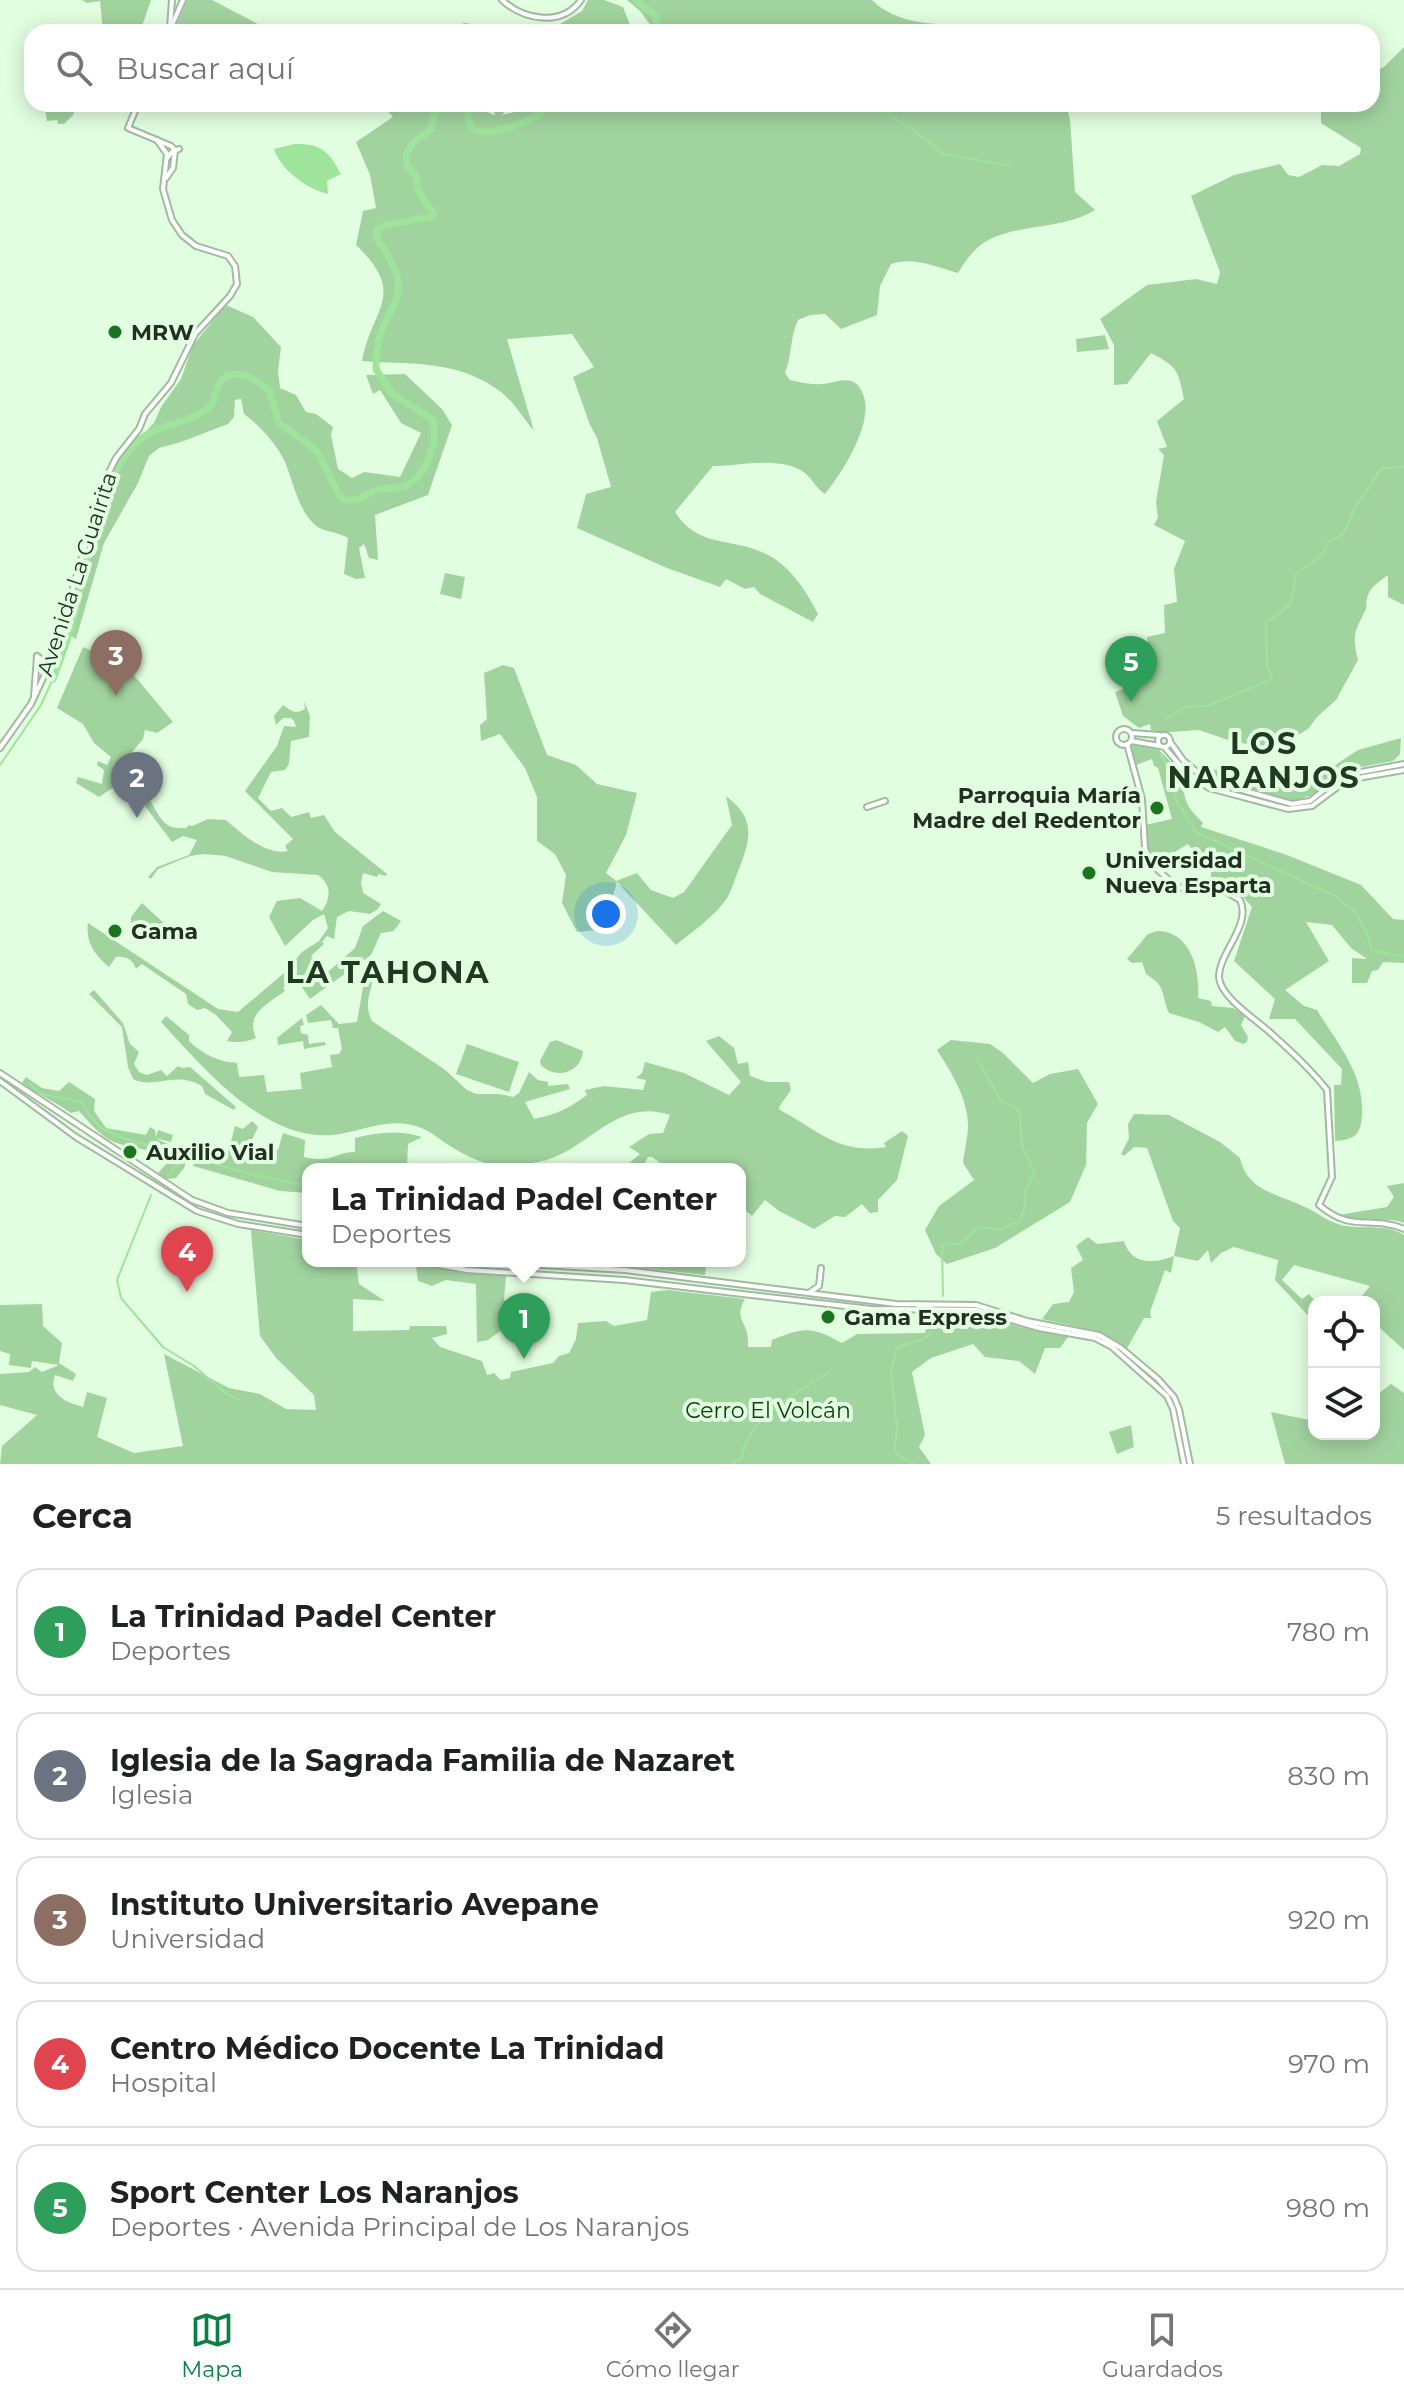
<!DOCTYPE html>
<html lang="es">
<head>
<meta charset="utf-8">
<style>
  body { margin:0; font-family:Montserrat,sans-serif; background:#f6f6f6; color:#202124 }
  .controls { position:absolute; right:24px; bottom:24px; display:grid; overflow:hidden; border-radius:16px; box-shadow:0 4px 20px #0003 }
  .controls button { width:72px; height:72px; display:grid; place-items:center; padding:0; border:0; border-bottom:2px solid #e0e0e0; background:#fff; color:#202124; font:40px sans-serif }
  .you { position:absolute; left:606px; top:914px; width:28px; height:28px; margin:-20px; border:6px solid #fff; border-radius:50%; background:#1a73e8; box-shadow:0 0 0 12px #1a73e833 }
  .badge { display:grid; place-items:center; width:52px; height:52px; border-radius:50%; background:#0b8043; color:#fff; font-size:26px; font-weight:700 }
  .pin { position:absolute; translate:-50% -66px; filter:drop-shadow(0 2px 4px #0008) }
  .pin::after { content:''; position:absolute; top:42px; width:28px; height:24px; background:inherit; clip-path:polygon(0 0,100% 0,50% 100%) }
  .popup { position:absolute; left:302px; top:1163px; width:444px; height:104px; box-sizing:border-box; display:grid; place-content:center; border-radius:16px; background:#fff; filter:drop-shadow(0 2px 6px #0005); font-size:26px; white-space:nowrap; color:#757577 }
  .popup b { font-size:30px; color:#202124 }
  .popup::after { content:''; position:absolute; left:50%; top:100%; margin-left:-16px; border:16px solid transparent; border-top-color:#fff }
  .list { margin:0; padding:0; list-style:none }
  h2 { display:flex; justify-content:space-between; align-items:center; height:104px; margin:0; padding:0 32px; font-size:34px }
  h2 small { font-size:26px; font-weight:400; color:#757577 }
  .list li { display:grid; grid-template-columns:52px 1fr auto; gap:24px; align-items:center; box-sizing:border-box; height:128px; margin:0 16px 16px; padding:0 16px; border:2px solid #e0e0e0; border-radius:24px }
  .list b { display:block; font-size:30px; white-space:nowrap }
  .list p { margin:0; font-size:26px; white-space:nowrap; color:#757577 }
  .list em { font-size:26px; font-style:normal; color:#757577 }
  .icon { flex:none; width:44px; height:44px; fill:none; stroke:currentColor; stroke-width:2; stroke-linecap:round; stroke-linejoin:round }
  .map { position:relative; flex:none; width:1404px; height:1464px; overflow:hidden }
  .search { position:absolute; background:#fff; box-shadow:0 4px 20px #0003; left:24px; right:24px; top:24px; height:88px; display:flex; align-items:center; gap:20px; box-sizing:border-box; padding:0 28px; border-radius:24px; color:#757577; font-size:30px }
  .sheet { height:824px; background:#fff }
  nav { display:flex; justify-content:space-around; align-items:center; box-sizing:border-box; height:112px; border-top:2px solid #e0e0e0; background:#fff; font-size:22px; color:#757577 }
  nav a { display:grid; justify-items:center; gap:4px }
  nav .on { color:#0b8043 }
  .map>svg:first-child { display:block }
</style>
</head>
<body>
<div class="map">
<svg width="1404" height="1464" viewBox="0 0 1404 1464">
  <rect width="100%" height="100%" fill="#e2fee0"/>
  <g fill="#a1d39f">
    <polygon points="82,0 151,0 140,32 129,32 124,28 125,32 103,32 100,1 87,3"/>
    <polygon points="187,0 212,0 273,32 174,32"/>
    <polygon points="588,0 604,0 623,7 632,30 627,32 448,32 464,23 516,30 560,24 582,11"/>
    <path d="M627,0H872C905,33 955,19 995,32H651L654,30L640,11Z"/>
    <path d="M1404,47V605L1388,597V575C1379,582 1369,587 1367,599C1365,607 1368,604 1365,611C1354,633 1352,636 1358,660L1336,700L1317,717L1308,729L1293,738L1261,746L1234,742L1199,730L1155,733L1151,730L1150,724L1139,728L1123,716L1115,692L1137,685L1150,661L1147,637L1165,633L1164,605L1177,602L1174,569L1185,541L1154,525L1158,517L1156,502L1164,455L1158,449L1167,447L1157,421L1184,399C1178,369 1177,367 1151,353L1127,384L1114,385V345L1100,319L1147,285L1196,279L1217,284L1220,272L1191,196L1234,175L1280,164L1288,175L1299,177L1322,165L1339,166L1360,154L1361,148L1321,123V104H1372V72L1384,67Z"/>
    <polygon points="52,104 62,104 62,107 72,107 74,114 64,124 58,124 57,120 47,121 45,109 51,108"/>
    <path d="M382,104H482L485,111L493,115L496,114L486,104H511L502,115L515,112L524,104H1066L1070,120L1075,192L1095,210C1061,231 1011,223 982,244C972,251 964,263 958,273C936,267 913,256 891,264L880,286L877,315L841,329L825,314L810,315L798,320C790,337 792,356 785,373L790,380C800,382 810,385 821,384C830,384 843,378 851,381C858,383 861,389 863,394C875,422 842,473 825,494C815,488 812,477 802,471C777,456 741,466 713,466L675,512C698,548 729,537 764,553C789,564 806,590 818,614L813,622L760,594L754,587L745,589L726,579L720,587L667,568L577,528L586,494L611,487L597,438L590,425L573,377L594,367L572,334L507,339L534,431C524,419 514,402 501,392C457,359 412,365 362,361C372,307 408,295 356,245L363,211L376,208L370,175L356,142L393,117Z"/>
    <path d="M226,305L253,317L281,347L278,371L280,388L296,395L306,412L316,414L333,427L331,435L338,469L352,478L364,472L400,477L421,433L401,423L380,390L373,394L366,375L405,374L442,409L452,425L428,495L375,515L378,560L369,558L364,544L359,548L365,578L356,579L344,574L348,538C337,531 323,533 314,524C298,509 293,481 285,462C276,443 260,426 244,414L241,399L235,400L234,417L228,424L181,442L159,448L149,456L138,483L104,543L76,639L67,633L96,521L118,462L154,423L161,407L181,379L193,345Z"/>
    <polygon points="1105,335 1109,349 1077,352 1076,339"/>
    <polygon points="445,573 465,577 461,599 440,594"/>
    <path d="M83,647L112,660L115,656L138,680L173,722L157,733L145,730L143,739L116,771L122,776L127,775C135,782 143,790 149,799C161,817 162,830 186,828L189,825L192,826L208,819L226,820C241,833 266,856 288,851L285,846L293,839L245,791L277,746L284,726L296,727L294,721L291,718H283L276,725L274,716L283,705C292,711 295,715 305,709L304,701L310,716L309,737L291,741L289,764L285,770L271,772L258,798L271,811L282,808L291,817L309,812L311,818L324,815L335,832L387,874L386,876L378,874L377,877L363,873L361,883L363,893L381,904L378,909L370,914L349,911L337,917L334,939L327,936L322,942L324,944L311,956L329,971L355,948L363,926L383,911L401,921L394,931L381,933L371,955L310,999L297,980L283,987L285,991C266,1005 245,1014 256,1038C247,1042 237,1043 227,1041L232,1032L216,1015L205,1008L197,1010L188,1004L186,994L142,964L136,969C133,959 125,956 116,957L109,967C95,956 85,941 88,923L218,1009L238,1012L284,973L302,952L319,941L328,928L324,914L313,920L285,946L269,917L277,901L300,898L322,911C331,898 332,885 318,875L272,872L226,856L204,854L190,856L158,869L151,879L148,877L157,867L189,855L197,840L183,836L172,842L129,785L123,781L99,797L76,783L78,777L102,784L104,770L97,765L98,761L107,765L111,757L94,743L83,724L57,708Z"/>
    <path d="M503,665L514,668L547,755L576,765L597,784L637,793L626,835L606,873L616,881L637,873L651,890L673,898L684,892L732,825L726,796C756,819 751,838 739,869C735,878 732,890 727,898C714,917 693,931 676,945L617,882L610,906L616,928L577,932L562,903L566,875L555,854L537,841V797L525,768L500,734L481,741L480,725L487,719L484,673Z"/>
    <polygon points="1401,738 1400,754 1393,761 1345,770 1334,776 1312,795 1294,801 1206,776 1207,767 1256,783 1308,783 1358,750"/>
    <path d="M1133,745L1159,750L1184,775C1183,800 1185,805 1203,823L1201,827L1287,855L1361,885L1393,919L1404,920V963L1383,962L1378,970L1372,971L1367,983H1352V958L1367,959L1351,948L1332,925L1306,922L1329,961L1285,990L1304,1006L1317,1010C1338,1044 1365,1075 1362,1116C1361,1136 1352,1140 1335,1141L1334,1085H1341L1342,1069L1295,1019H1269L1275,999L1234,961L1252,907L1237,890L1211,880V872L1188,844L1170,855L1168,853L1157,864L1147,853L1145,825L1172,819L1158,768L1154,766L1152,759L1136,765L1131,747Z"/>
    <polygon points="142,903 167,926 154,940 131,923 131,917"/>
    <path d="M1157,931C1191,931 1200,970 1198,998L1211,1001L1212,1006L1233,1008L1245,1016L1241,1025L1248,1037L1247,1042L1243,1044L1235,1041L1225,1027L1218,1032L1199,1022L1169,1013C1160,993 1168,988 1146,974L1142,962L1132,963L1127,959L1148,934Z"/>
    <path d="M372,968C376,989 361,1000 372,1021L444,1069L467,1090L476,1094H500L513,1097L519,1093L529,1072L538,1080L548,1082V1086L568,1084L570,1089L525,1102L534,1119C558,1114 567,1109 587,1095L585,1090L604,1086L643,1090L646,1080L636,1078L642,1073L645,1062L684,1073L729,1095L741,1082L706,1041L719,1036L734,1048L738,1064L748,1062L750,1076L767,1082H789L791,1090L779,1107L780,1110C817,1129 838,1155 886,1147L884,1143L902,1131L908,1136L897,1180L878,1200V1212L870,1213L862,1204L845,1217L835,1216L814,1229L779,1211L765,1200L752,1216L740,1206V1169H669L652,1157H648L642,1169H622L640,1154L629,1147L649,1134L663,1133L670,1115C615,1096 587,1153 538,1162C499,1170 479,1165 447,1144C439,1139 430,1131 421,1128C390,1115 362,1132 332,1135C263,1141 201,1065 161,1022L166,1016L189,1035V1041C203,1054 218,1062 237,1063L239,1077L264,1075L267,1092L302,1089L300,1073L332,1067L330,1055L339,1054L342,1049L338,1028H333L331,1020L308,1023L306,1015L321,1005L339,1024L357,1022L363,987L361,973Z"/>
    <path d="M94,990L123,1023L130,1044L139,1052L134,1064L139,1072L147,1075L161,1070L167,1076L178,1066L182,1068L190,1067L236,1107L234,1110L205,1094L202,1086C173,1070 156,1090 133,1079L128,1067L122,1027L89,994Z"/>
    <polygon points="302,1018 304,1025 300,1026 301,1033 308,1035 309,1044 325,1042 326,1045 304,1049 303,1041 278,1045 277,1038"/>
    <path d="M556,1040L583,1051C581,1073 556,1080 541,1065L540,1061L550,1042Z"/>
    <path d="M951,1040L990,1044L1003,1053L1033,1083L1050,1074L1078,1069L1098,1104L1087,1123L1086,1165L1070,1202L995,1248L947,1264L936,1254L925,1230L939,1206L974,1180L963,1163C964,1151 968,1138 968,1126C968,1098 951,1072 937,1050Z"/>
    <polygon points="467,1044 519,1062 509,1092 456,1074"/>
    <path d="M26,1077L42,1088L59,1091L69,1082L95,1099L94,1111L106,1128L146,1135L150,1127L155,1130L156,1137L158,1130L173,1135L171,1142L155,1138L189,1154L184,1168L176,1178L167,1179L158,1173L169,1161L165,1154C150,1150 126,1147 114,1142C100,1136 89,1122 79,1111L71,1113C55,1102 39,1095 22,1083Z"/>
    <path d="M1134,1114L1169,1115L1220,1142L1240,1158C1247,1191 1278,1194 1305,1207C1315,1211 1327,1221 1338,1224C1360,1231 1383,1222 1404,1235V1350L1381,1329L1374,1326V1302H1357L1370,1286L1294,1265L1282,1280L1302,1299L1309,1294L1316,1302L1312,1305L1314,1322L1275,1280L1278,1260L1234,1247L1221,1253L1211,1263L1208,1250L1198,1261L1174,1256L1171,1273L1165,1270L1150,1312L1151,1318H1144L1126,1350L1102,1332L1042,1319L1053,1304L1069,1302L1074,1292L1071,1268L1083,1260L1076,1246L1088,1237L1097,1244L1124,1241C1131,1265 1154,1264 1174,1256L1180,1228L1173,1221L1147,1148L1134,1147L1124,1156L1121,1154L1129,1138L1128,1124Z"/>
    <path d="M252,1121L258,1127L252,1140L253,1148L262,1145L278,1150L283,1133L305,1140L304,1157C332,1164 334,1152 355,1152V1138C378,1132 400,1130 422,1137L408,1144L407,1169H308V1193L280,1191L193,1166L196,1157L224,1160L227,1157L235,1126L243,1129Z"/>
    <path d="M1404,1183V1223C1383,1215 1358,1226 1338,1215L1387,1207L1394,1197L1387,1186Z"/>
    <path d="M251,1230L308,1240V1261H356L359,1284L385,1301L353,1299V1331L409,1330L410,1326H446L447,1334L432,1338L440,1347L482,1361L487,1375L494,1373L501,1380L510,1378L511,1372L553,1363L559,1356L569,1353L576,1339L578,1323L606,1321L614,1326L647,1320L651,1292L667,1290L745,1299C736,1314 742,1319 747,1332C748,1337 748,1342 748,1347H771L772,1340C804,1327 811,1326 842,1343L857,1334L925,1333L929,1315L976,1314L1020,1327L1068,1337L1060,1348H1045L1035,1374L1019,1361L985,1357L973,1344L931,1358L912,1372L925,1435L919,1447L931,1464H0L2,1446L37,1415L0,1405V1374L29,1372L35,1367L42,1372L59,1365L32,1361L31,1368L9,1365L10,1354L0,1351V1305L42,1304L43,1326L62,1343L59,1363L76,1374L73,1381L55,1375C48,1395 66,1402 83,1407L87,1392L107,1398L97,1437L134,1453L183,1446L164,1354L229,1388L260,1394L286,1409L316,1410L314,1395L277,1359L260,1336Z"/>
    <polygon points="625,1261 673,1261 693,1266 695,1261 707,1261 705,1275 625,1266"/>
    <polygon points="416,1266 506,1275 504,1300 510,1304 540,1307 540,1314 518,1318 488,1340 477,1342 476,1284 446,1280 432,1286 418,1281"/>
    <polygon points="1391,1384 1404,1393 1404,1464 1285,1464 1271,1412 1314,1421 1314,1434 1374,1434 1374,1397"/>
    <polygon points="1131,1425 1134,1447 1117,1454 1109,1432"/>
  </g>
  <path fill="#9ee49b" d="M294,144C322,143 329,152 341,174L327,181L328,194C308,190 280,169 274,149Z"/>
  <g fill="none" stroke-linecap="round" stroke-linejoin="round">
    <g stroke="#9ee49b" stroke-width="2">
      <polyline points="872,104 910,128 944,154 1011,166"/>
      <path d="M1166,719L1185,707L1207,706L1268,681L1272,675L1267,666L1266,622C1289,608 1295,603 1295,575L1323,554L1327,543L1343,534L1356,506L1382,468L1404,467"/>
      <polyline points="1161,754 1169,770 1177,802 1196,832 1335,896 1356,913 1367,933 1371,950 1404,957"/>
      <polyline points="0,765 41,705 53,679"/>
      <polyline points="29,1083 42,1094 82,1102 90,1116 101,1128 126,1139 254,1175 308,1186"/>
      <polyline points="168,1175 184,1157"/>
      <polyline points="151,1195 117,1280 121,1298 163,1347 194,1366 224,1392 239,1400"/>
      <polyline points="943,1296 942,1247 947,1244 960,1244 979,1227 1001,1230 1020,1221 1024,1211 1026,1190 1035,1172 1022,1147 1020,1114 1016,1108 1002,1102 977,1059"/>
      <path d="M731,1464L741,1459C750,1413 794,1396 829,1372"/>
      <path d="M914,1464L899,1456L895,1450L897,1427L891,1373L896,1349C907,1341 922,1344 931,1333"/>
    </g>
    <g stroke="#9ee49b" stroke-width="7">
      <polyline points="636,0 656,16 657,32"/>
      <path d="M466,104C469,111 467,123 473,128C484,140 534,121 544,110L542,104"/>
      <path d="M53,679C62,656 70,633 76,609C88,559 99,480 136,443C156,423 186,425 207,409C217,401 214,391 220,382C232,365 258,380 269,390L279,423L316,450L339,495L345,500C359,502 367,493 380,489C389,488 397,489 405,486C427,476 438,442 433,420L392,394L376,369C376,356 377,342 382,330C389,310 403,299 397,276C393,260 383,250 376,236L378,229L386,225L430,217L433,213L419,192L415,175L407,165L406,155L413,143L430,130L435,114L442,104"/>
    </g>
    <defs>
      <g id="tertiary">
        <path d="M502,0C524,20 562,27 581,0"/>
        <polyline points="170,28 172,0"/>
        <polyline points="169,32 183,0"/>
        <polyline points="138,104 128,128 171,146 175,150 173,168 166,178"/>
        <polyline points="168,157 172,152 179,149"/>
        <polyline points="37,656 50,666"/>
        <polyline points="34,697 37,656"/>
        <polyline points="0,748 31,704 53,657 103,484 116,458 139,429 145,414 171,383 195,334 230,296 237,284 235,266 228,256 196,246 182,235 172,220 163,189 167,154 157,140"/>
        <polyline points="867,807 885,801"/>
      </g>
      <g id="secondary">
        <circle cx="1124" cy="737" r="8"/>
        <polyline points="1132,733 1159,735"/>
        <circle cx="1164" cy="741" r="6"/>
        <polyline points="1131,741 1160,746"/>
        <polyline points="1171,743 1183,760 1206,780 1292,804 1310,801 1337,780 1350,774 1404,764"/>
        <path d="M1127,744L1142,799L1145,848L1150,863L1177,887L1190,889L1220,888L1240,900C1252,925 1219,952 1219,977C1220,998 1260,1022 1274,1036C1292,1052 1312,1071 1327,1090L1332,1177L1319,1205C1354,1234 1367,1214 1404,1229"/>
        <polyline points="1165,748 1185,771 1209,788 1288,809 1312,806 1347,780 1404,770"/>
        <polyline points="0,1073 192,1200 228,1213 308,1226"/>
        <polyline points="0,1081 76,1137 197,1211 238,1224 308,1235"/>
        <polyline points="416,1261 467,1270 624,1280 871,1309 976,1310 1039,1328 1095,1338 1112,1347 1167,1396 1173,1409 1184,1464"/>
        <polyline points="474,1261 625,1270 896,1304 976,1305 1027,1321 1099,1335 1121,1348 1158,1379 1174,1397 1179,1409 1190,1464"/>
        <polyline points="810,1292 819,1286 821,1268"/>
      </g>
    </defs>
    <use href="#tertiary" stroke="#a0bb9f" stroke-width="8"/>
    <use href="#secondary" stroke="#a0bb9f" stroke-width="8"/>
    <use href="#tertiary" stroke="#fff" stroke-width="4"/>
    <use href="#secondary" stroke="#fff" stroke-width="4"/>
  </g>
  <g fill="#1c7420" stroke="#e2fee0" stroke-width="3">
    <circle cx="115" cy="332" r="8"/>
    <circle cx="1157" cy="808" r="8"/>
    <circle cx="1089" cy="873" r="8"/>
    <circle cx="115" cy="931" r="8"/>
    <circle cx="130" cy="1152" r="8"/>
    <circle cx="828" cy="1317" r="8"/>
  </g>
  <g text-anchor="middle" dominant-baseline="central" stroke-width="8" stroke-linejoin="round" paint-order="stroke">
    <g font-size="22" font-weight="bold" fill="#242f24" stroke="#e2fee0" text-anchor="start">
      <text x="131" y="332">MRW</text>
      <text x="1141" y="795" text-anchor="end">Parroquia María<tspan x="1141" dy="25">Madre del Redentor</tspan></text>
      <text x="1105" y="860">Universidad<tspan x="1105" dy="25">Nueva Esparta</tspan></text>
      <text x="131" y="931">Gama</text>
      <text x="146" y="1152">Auxilio Vial</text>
      <text x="844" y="1317">Gama Express</text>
    </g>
    <g font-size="22" fill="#242f24" stroke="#e2fee0">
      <text transform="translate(77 574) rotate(-72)">Avenida La Guairita</text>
    </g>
    <g font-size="22" fill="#0b3c0d" stroke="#e2fee0">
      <text x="768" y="1410">Cerro El Volcán</text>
    </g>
    <g font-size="30" font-weight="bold" letter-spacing="2" fill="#223921" stroke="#e2fee0">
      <text x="1264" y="743">LOS<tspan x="1264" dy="34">NARANJOS</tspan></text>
      <text x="388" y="972">LA TAHONA</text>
    </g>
  </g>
</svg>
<div class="controls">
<button><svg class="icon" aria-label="locate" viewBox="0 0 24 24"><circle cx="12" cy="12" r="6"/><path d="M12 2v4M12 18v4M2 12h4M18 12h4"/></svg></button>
<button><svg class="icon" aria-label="layers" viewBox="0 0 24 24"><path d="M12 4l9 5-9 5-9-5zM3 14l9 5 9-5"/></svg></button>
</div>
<div class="you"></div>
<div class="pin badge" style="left:524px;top:1359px;background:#2e9e5b">1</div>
<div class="popup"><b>La Trinidad Padel Center</b>Deportes</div>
<div class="pin badge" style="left:137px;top:818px;background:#6b7280">2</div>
<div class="pin badge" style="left:116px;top:696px;background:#8d6e63">3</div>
<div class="pin badge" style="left:187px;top:1292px;background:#e0444e">4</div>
<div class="pin badge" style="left:1131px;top:702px;background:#2e9e5b">5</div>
<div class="search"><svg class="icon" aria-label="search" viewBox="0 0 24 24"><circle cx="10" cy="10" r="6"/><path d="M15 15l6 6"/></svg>Buscar aquí</div>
</div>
<section class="sheet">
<h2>Cerca<small>5 resultados</small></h2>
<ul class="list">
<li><span class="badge" style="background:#2e9e5b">1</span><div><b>La Trinidad Padel Center</b><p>Deportes</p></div><em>780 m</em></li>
<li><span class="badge" style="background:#6b7280">2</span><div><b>Iglesia de la Sagrada Familia de Nazaret</b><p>Iglesia</p></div><em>830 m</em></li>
<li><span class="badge" style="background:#8d6e63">3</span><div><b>Instituto Universitario Avepane</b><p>Universidad</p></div><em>920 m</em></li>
<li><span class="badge" style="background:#e0444e">4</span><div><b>Centro Médico Docente La Trinidad</b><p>Hospital</p></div><em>970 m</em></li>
<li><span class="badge" style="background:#2e9e5b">5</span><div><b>Sport Center Los Naranjos</b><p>Deportes · Avenida Principal de Los Naranjos</p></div><em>980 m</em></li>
</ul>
</section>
<nav>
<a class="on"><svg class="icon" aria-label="map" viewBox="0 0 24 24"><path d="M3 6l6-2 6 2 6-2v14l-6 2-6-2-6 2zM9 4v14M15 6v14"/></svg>Mapa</a>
<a><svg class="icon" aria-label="directions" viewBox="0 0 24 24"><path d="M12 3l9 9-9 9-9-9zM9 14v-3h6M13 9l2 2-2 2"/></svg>Cómo llegar</a>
<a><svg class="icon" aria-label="saved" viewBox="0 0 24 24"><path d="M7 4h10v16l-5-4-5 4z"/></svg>Guardados</a>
</nav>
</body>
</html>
